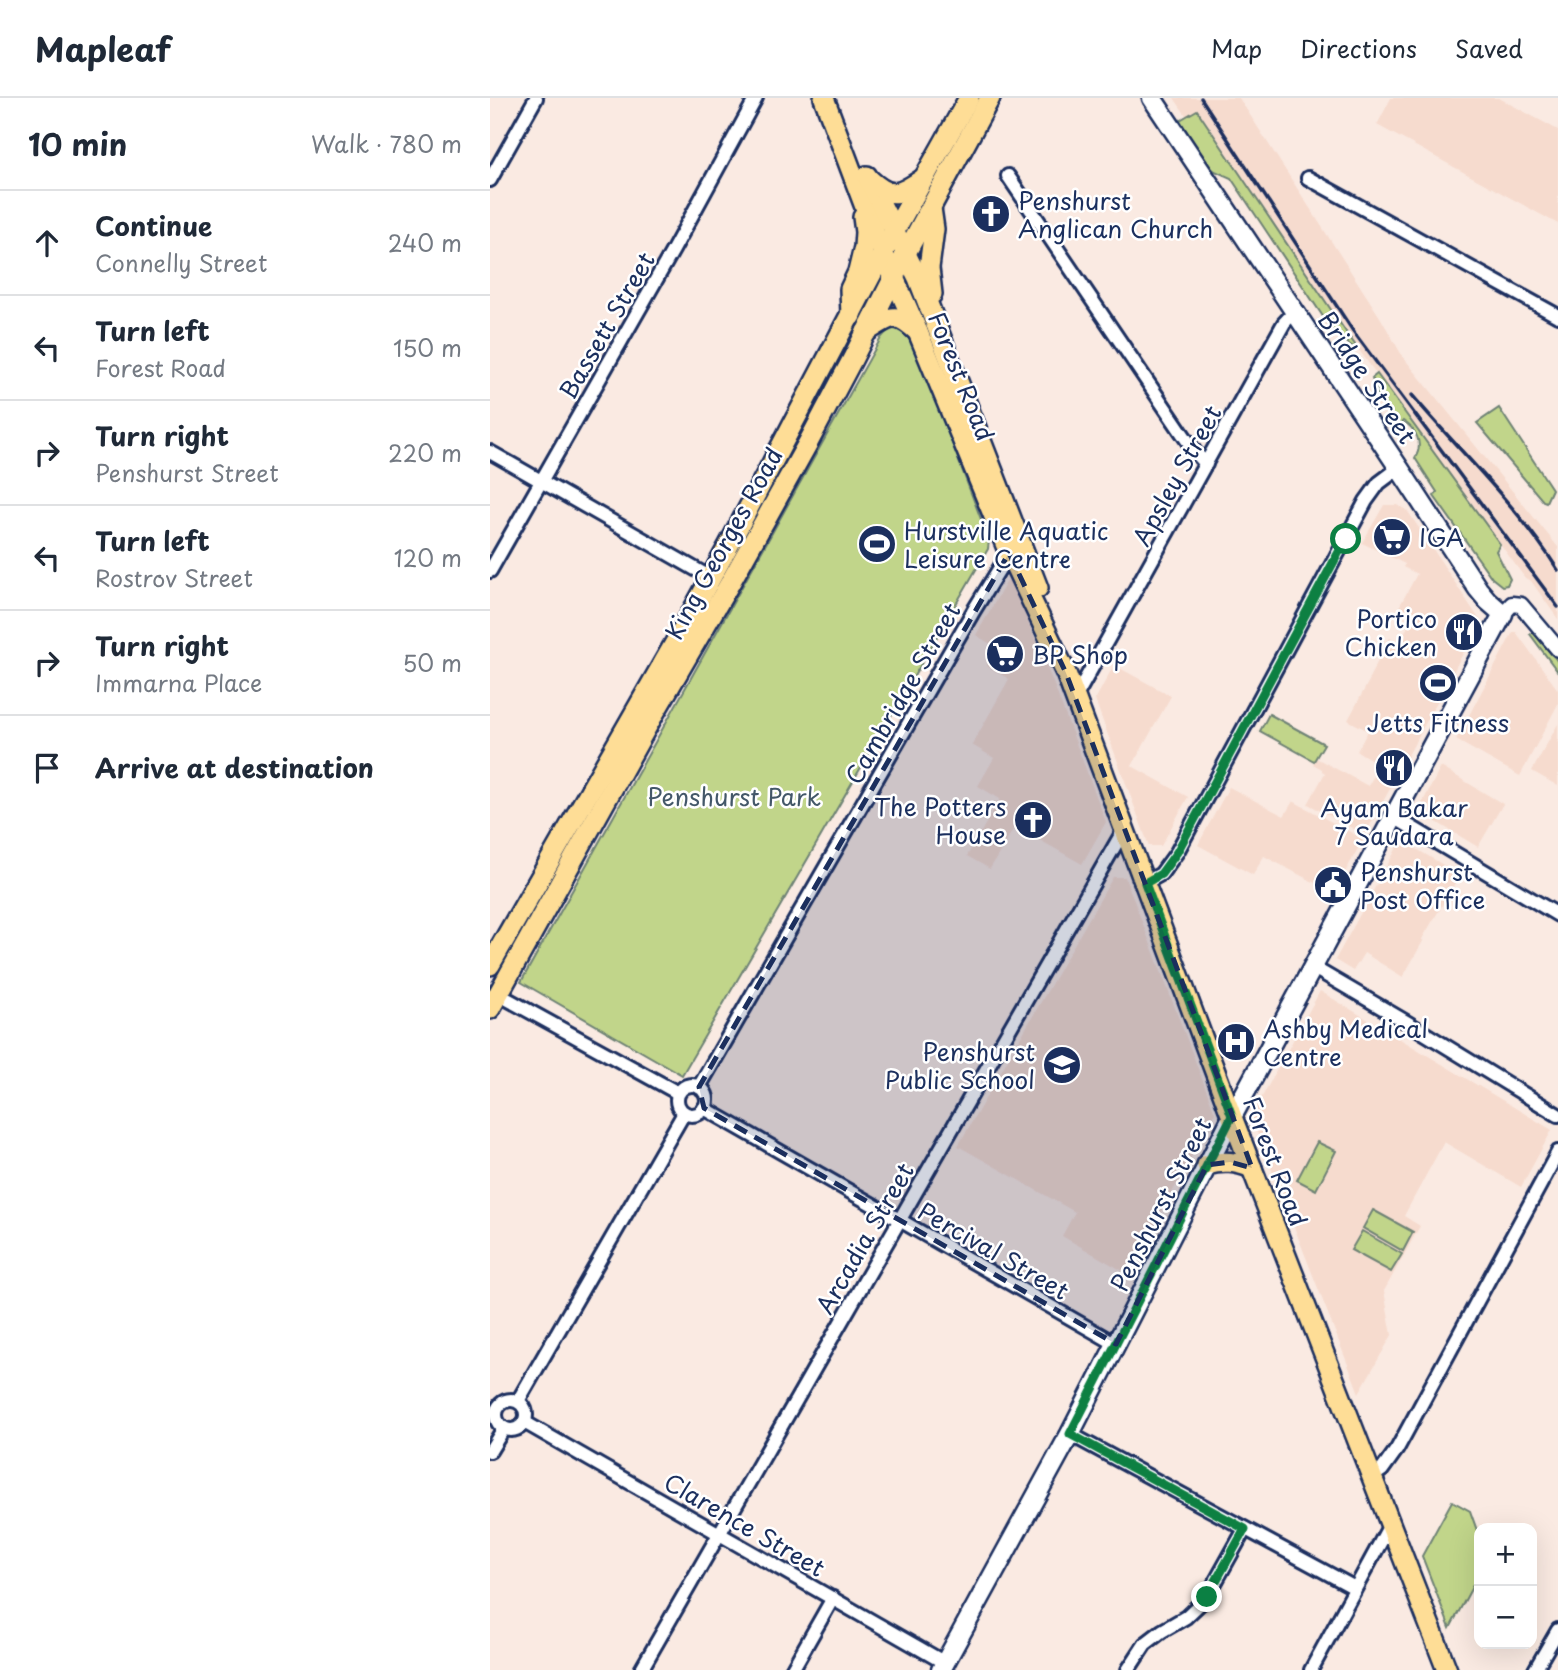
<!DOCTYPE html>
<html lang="en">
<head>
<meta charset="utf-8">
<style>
  body { margin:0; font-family:"Playpen Sans",sans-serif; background:#f6f6f7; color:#1f2937 }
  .controls { position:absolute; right:21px; bottom:21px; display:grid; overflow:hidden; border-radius:14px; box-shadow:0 7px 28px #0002 }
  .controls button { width:63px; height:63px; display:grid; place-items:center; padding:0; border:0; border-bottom:2px solid #e0e1e3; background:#fff; color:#1f2937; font:35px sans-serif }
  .stop { position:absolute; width:21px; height:21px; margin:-16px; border:5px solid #0b8043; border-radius:50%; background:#fff }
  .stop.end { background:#0b8043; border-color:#fff; box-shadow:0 2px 7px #0008 }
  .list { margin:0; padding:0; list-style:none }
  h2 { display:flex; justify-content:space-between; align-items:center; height:91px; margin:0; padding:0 28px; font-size:30px }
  h2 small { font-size:23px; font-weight:400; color:#747a83 }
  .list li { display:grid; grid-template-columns:46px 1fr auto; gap:21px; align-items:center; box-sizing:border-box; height:105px; padding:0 28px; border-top:2px solid #e0e1e3 }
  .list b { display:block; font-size:26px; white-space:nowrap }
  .list p { margin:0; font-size:23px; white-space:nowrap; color:#747a83 }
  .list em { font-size:23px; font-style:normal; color:#747a83 }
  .icon { flex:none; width:38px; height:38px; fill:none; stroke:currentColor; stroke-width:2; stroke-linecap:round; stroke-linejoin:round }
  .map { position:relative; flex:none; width:1068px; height:1572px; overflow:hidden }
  header { display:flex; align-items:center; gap:42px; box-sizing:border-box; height:98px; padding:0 35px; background:#fff; border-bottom:2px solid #e0e1e3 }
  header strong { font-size:33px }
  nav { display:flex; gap:38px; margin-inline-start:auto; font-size:24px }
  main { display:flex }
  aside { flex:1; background:#fff }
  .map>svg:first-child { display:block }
</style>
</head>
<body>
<header>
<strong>Mapleaf</strong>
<nav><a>Map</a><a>Directions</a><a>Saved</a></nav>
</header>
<main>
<aside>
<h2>10 min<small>Walk · 780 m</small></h2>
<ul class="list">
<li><svg class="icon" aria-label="ahead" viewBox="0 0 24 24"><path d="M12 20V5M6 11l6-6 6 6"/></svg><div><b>Continue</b><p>Connelly Street</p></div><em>240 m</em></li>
<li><svg class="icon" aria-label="left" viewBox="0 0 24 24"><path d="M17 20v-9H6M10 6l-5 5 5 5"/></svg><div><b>Turn left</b><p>Forest Road</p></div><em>150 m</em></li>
<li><svg class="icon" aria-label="right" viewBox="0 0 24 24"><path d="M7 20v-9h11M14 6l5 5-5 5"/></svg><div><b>Turn right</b><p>Penshurst Street</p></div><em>220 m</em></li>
<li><svg class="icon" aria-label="left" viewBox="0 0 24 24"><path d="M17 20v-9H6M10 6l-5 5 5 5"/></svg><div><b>Turn left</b><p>Rostrov Street</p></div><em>120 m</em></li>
<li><svg class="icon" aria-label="right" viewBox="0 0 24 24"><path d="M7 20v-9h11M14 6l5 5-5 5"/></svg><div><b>Turn right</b><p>Immarna Place</p></div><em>50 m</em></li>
<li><svg class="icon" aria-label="arrive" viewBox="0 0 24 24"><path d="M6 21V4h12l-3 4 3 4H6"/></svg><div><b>Arrive at destination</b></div></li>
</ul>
</aside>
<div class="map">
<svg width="1068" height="1572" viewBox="0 0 1068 1572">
  <rect width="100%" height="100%" fill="#faeae2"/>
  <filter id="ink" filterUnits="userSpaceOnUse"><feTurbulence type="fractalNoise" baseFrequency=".0143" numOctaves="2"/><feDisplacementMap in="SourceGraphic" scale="14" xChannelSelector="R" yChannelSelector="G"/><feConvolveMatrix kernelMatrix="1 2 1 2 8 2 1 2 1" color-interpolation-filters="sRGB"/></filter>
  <g filter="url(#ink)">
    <g fill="#f6dbce">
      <polygon points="684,0 749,0 890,219 913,259 1068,449 1068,521 1041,483 1035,480 858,237 755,83 728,63"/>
      <polygon points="901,0 1009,0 1068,32 1068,126 887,27"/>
      <polygon points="894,407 907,407 917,412 989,521 989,526 875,737 818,706 835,675 832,673 832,671 823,666 826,660 878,688 890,667 867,653 878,633 858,622 880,581 879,580 900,540 909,545 924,517 909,509 927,476 913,469 915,466 872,445"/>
      <polygon points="521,482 562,582 616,724 592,766 525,728 500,771 477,758 510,701 488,688 504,660 482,647 519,581 497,568 507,550 486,537 517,483"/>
      <polygon points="1023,534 1026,534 1068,592 1068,606 1030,678 966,642"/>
      <polygon points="624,567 681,598 642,668 698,699 671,748 659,748 605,602"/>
      <polygon points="1068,626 1068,688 1042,673"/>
      <polygon points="951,669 1013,706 988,749 928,713"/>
      <polygon points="739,689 794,718 803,703 873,741 844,795 774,758 763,777 708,747"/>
      <polygon points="913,743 970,777 932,841 933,843 913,879 874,855 863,873 845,862 910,744"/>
      <polygon points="623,779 635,779 725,1015 638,1176 572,1138 585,1114 468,1048"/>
      <polygon points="830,893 1062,1032 1031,1089 954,1044 914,1118 930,1128 894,1193 902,1237 869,1295 761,1019"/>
    </g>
    <g fill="#c1d58a" stroke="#6e8274" stroke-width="2">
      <polygon points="707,12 858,237 866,248 863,249 844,235 741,80 725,73 714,64 690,22"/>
      <path d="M405,231C422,236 426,253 432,267L499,442L498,451L192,977L31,884L391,240L398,232Z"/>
      <path d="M887,276L1010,446L1006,453L1020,481L1017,487L1012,488L1002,480L944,398L947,394L925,360C934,346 926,331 913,323L908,329L887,297L888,293L882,280Z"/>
      <polygon points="1009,310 1062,391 1056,404 1053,403 987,325"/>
      <polygon points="1045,533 1068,564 1068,574 1040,536"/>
      <polygon points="779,616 834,646 824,663 770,633"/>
      <polygon points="827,1044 846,1053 826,1092 807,1082"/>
      <polygon points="883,1112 923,1134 913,1153 873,1130"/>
      <polygon points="872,1133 912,1156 901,1174 861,1152"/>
      <polygon points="962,1403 980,1413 989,1438 989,1476 960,1530 932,1458"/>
    </g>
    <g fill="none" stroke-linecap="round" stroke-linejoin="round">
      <defs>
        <g id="minor">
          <polyline points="518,78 705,354 716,366"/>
          <polyline points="818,80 1068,218"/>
          <polyline points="0,82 46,0"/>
          <polyline points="0,354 221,480"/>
          <polyline points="0,473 183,152 266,0"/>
          <polyline points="585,600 794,225 805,213"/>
          <polyline points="904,719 1068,817"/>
          <polyline points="655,785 671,776 687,754 876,403 889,385 909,370"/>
          <polyline points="824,870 918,925 1068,1017"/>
          <polyline points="8,896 188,995"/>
          <circle cx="202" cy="1002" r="15"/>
          <polyline points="209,989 484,512 519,455 523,452"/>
          <polyline points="214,1010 626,1246"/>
          <circle cx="21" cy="1317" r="15"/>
          <polyline points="28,1303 194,1015"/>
          <polyline points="34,1324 455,1565"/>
          <polyline points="580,1336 865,1490"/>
          <polyline points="0,1353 14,1330"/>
          <polyline points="883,1378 892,1372 907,1351 1068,1054"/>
          <polyline points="151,1572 635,730"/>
          <polyline points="302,1572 343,1500"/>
          <polyline points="638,1572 655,1546 672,1533 696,1519 717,1499 755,1431"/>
          <polyline points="821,1572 901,1425"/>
          <polyline points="1045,1572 1068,1532"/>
        </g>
        <polyline id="tertiary" points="1013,516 1022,506 1031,507 1068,551"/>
        <polyline id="secondary" points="451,1572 580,1336 742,1019 1013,516 998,503 988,491 909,370 662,0"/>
        <g id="primary">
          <polyline points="334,0 387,141 428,234 519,455 576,575 742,1019 957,1572"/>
          <polyline points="377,78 428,180 548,490"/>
          <polyline points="441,110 444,131 439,170 442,196"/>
          <polyline points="361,218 360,191 368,174 374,149 375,134 373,119"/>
          <path d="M717,1067C734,1062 746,1064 762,1070"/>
        </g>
        <g id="trunk">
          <path d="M379,81C402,102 409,97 434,80"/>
          <path d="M376,234C401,218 405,212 428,234"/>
          <polyline points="0,867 190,536 239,447 405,132 479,0"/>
          <polyline points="0,911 165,614 240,485 318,345 363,260 416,155 500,0"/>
        </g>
      </defs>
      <use href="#minor" stroke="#1b2f5e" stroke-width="18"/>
      <use href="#tertiary" stroke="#1b2f5e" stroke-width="19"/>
      <use href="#secondary" stroke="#1b2f5e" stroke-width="23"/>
      <use href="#primary" stroke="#1b2f5e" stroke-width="24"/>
      <use href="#trunk" stroke="#1b2f5e" stroke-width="24"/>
      <use href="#minor" stroke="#fff" stroke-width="12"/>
      <use href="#tertiary" stroke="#fff" stroke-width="14"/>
      <use href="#secondary" stroke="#fff" stroke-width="18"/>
      <use href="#primary" stroke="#fedd96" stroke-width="19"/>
      <use href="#trunk" stroke="#fedd96" stroke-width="19"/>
      <g stroke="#1b2f5e" stroke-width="3.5">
        <polyline points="711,0 863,233 1068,509"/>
        <path d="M922,297C971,355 1027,407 1068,472"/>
      </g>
    </g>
  </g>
  <g fill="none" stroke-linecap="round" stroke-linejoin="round" filter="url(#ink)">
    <polyline stroke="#0b8043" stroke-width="9" points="717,1499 755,1431 580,1336 742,1018 655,785 671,776 687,754 856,441"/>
  </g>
  <path fill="#1b2f5e" fill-opacity="0.2" stroke="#1b2f5e" stroke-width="5" stroke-dasharray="14 9" stroke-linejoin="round" d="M519,455L576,575L762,1070L740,1064L717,1067L626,1246L214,1010L209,989Z"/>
  <defs>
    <symbol id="church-disc" viewBox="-11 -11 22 22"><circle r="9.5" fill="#1b2f5e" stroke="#fff"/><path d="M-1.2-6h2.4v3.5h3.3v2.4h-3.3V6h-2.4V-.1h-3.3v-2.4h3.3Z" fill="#fff"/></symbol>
    <symbol id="supermarket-disc" viewBox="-11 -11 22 22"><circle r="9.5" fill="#1b2f5e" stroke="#fff"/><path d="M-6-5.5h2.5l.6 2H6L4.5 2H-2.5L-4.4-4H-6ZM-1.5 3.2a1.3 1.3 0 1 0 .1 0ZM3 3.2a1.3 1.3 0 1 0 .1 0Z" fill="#fff"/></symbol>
    <symbol id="stadium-disc" viewBox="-11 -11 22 22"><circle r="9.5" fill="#1b2f5e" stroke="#fff"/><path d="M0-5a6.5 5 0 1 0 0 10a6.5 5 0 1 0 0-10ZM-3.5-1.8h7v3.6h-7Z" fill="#fff"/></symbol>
    <symbol id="restaurant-disc" viewBox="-11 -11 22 22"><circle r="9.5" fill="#1b2f5e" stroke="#fff"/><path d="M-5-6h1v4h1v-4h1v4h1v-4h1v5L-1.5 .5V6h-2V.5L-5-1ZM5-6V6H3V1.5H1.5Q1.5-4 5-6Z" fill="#fff"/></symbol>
    <symbol id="civic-disc" viewBox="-11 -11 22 22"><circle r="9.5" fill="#1b2f5e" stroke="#fff"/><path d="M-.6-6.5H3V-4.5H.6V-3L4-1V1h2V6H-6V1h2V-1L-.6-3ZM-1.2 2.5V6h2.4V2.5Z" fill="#fff"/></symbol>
    <symbol id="hospital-disc" viewBox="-11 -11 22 22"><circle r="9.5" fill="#1b2f5e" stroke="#fff"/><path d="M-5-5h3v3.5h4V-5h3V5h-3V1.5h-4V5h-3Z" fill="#fff"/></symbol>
    <symbol id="school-disc" viewBox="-11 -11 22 22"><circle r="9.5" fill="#1b2f5e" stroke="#fff"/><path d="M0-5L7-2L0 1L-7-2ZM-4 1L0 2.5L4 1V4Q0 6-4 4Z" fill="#fff"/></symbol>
  </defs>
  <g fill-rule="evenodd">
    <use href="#church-disc" x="479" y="94" width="44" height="44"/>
    <use href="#supermarket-disc" x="880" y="417" width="44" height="44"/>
    <use href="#stadium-disc" x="365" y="424" width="44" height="44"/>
    <use href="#restaurant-disc" x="952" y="512" width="44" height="44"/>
    <use href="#supermarket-disc" x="493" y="534" width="44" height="44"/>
    <use href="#stadium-disc" x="926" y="563" width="44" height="44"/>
    <use href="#restaurant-disc" x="882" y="648" width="44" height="44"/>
    <use href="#church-disc" x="521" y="700" width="44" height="44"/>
    <use href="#civic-disc" x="821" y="765" width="44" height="44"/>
    <use href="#hospital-disc" x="724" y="922" width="44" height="44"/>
    <use href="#school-disc" x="550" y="945" width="44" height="44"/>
  </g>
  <g text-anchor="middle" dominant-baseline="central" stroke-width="5" stroke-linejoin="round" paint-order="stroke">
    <g font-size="24" fill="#1b2f5e" stroke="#fff" text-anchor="start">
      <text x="528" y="102">Penshurst<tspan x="528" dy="28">Anglican Church</tspan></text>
      <text x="414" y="432">Hurstville Aquatic<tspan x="414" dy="28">Leisure Centre</tspan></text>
      <text x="929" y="439">IGA</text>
      <text x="947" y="520" text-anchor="end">Portico<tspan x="947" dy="28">Chicken</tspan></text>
      <text x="542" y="556">BP Shop</text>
      <text x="948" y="624" text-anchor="middle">Jetts Fitness</text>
      <text x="516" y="708" text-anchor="end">The Potters<tspan x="516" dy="28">House</tspan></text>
      <text x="904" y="709" text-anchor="middle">Ayam Bakar<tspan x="904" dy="28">7 Saudara</tspan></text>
      <text x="870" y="773">Penshurst<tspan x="870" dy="28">Post Office</tspan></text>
      <text x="773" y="930">Ashby Medical<tspan x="773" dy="28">Centre</tspan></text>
      <text x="545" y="953" text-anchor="end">Penshurst<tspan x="545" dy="28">Public School</tspan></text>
    </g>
    <g font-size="24" fill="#1b2f5e" stroke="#fff">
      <text transform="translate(116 227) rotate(-60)">Bassett Street</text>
      <text transform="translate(472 278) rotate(68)">Forest Road</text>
      <text transform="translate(878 279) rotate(56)">Bridge Street</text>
      <text transform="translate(686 377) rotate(-61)">Apsley Street</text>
      <text transform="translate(233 445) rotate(-61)">King Georges Road</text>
      <text transform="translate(412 595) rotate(-60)">Cambridge Street</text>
      <text transform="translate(786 1063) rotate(69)">Forest Road</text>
      <text transform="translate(670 1106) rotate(-63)">Penshurst Street</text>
      <text transform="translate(374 1140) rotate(-60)">Arcadia Street</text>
      <text transform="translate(504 1152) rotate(30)">Percival Street</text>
      <text transform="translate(255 1426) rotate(30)">Clarence Street</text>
    </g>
    <g font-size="24" fill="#445869" stroke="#fff">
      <text x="244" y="698">Penshurst Park</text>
    </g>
  </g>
</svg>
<div class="controls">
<button>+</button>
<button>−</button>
</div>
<div class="stop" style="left:856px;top:441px"></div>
<div class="stop end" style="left:717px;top:1499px"></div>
</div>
</main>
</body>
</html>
